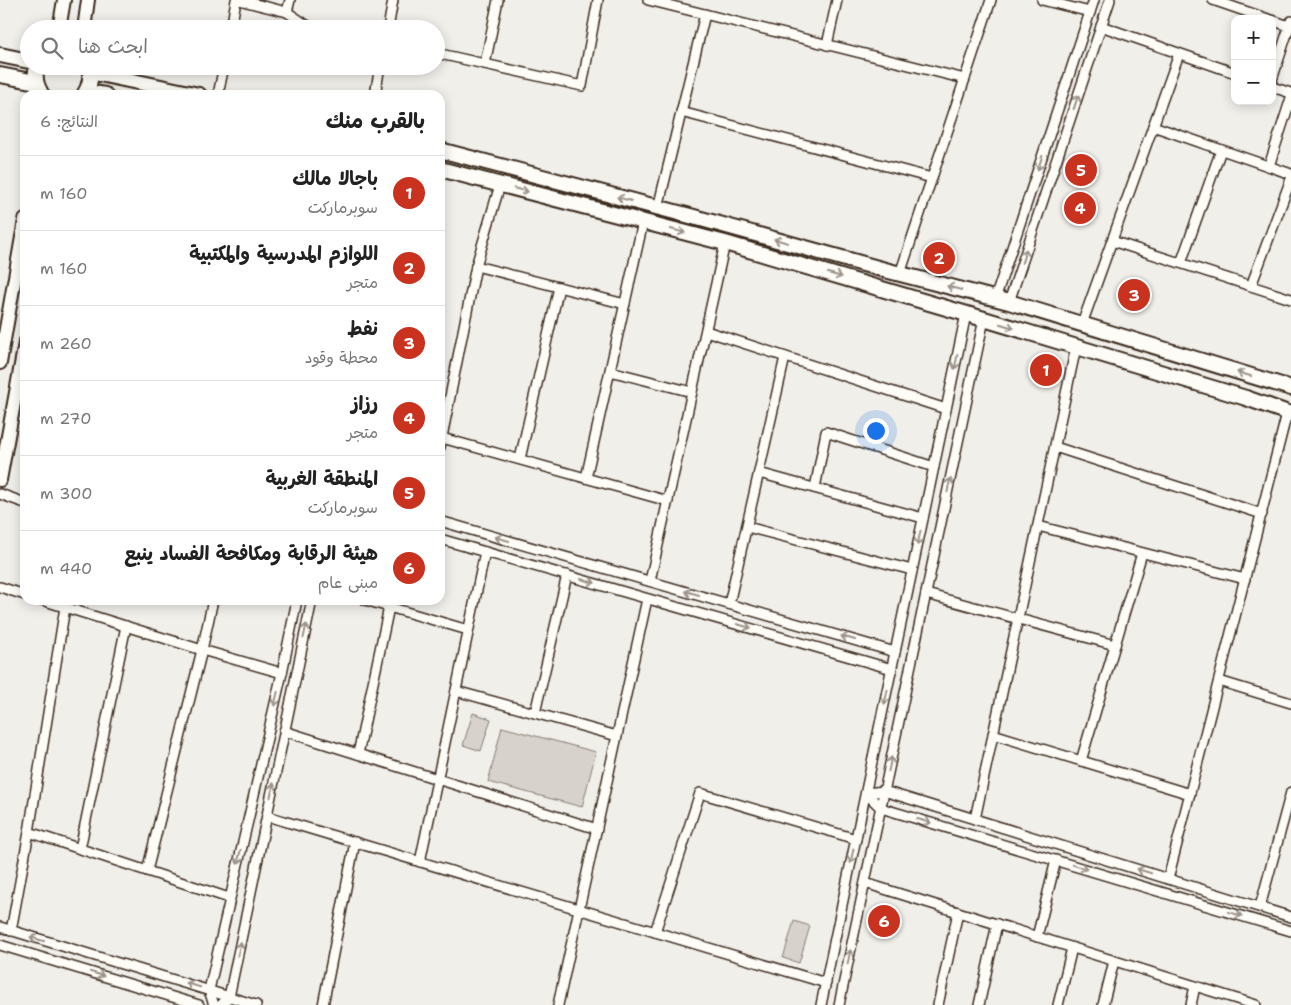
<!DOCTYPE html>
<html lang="ar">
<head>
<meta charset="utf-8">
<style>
  body { margin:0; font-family:"Shantell Sans","Playpen Sans Arabic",sans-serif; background:#f6f6f6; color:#222; direction:rtl }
  .controls { position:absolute; right:15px; top:15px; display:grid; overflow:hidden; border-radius:10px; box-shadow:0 2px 12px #0003 }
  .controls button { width:45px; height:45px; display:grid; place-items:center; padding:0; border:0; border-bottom:1px solid #e0e0e0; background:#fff; color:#222; font:25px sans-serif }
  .you { position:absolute; left:875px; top:430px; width:18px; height:18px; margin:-12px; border:4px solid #fff; border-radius:50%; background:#1a73e8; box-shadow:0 0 0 8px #1a73e833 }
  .badge { display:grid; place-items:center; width:32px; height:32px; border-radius:50%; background:#c8321e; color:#fff; font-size:16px; font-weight:700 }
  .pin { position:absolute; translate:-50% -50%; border:2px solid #fff; box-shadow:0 1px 5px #0006 }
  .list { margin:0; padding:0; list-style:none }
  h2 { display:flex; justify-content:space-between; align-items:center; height:65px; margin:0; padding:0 20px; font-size:21px }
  h2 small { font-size:16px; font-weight:400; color:#767676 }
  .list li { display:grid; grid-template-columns:32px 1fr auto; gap:15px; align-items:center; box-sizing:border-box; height:75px; padding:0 20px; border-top:1px solid #e0e0e0 }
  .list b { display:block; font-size:19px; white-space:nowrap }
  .list p { margin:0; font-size:16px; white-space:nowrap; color:#767676 }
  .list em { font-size:16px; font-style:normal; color:#767676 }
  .icon { flex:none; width:28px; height:28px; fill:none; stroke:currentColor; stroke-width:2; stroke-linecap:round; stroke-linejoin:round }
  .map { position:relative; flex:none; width:1291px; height:1005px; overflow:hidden; direction:ltr }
  .search { position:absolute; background:#fff; box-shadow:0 2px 12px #0003; left:20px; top:20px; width:425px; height:55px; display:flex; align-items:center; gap:12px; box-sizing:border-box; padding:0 18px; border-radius:28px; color:#767676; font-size:19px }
  .panel { position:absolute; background:#fff; box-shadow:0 2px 12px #0003; left:20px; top:90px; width:425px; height:515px; border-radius:15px; direction:rtl }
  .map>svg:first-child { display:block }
</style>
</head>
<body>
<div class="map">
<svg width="1291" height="1005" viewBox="0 0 1291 1005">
  <rect width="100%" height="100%" fill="#f1efea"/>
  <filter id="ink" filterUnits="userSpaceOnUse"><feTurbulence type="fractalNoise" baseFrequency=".02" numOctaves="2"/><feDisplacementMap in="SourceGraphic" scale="10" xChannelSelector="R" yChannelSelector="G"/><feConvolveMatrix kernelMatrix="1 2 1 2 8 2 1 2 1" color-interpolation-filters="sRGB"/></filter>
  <g filter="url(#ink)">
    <g fill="#d7d2cc" stroke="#897e75">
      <polygon points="473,713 491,719 481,751 463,745"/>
      <polygon points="502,727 596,752 582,807 488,782"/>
      <polygon points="794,921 810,926 799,963 783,958"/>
    </g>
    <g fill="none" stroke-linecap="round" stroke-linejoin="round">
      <defs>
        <g id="minor">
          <polyline points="239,0 287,12 305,24 315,29"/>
          <polyline points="648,0 965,79"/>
          <polyline points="1042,0 1090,12"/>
          <polyline points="1213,0 1268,19"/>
          <polyline points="287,12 290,0"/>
          <polyline points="1272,20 1291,27"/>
          <polyline points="1101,26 1235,73"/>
          <polyline points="231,29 236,0"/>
          <polyline points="388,29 393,0"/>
          <polyline points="827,45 837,0"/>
          <polyline points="436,53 582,86 598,0"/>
          <polyline points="485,64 498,0"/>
          <polyline points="1272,80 1291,21"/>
          <polyline points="1272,87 1291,93"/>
          <polyline points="218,95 224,66"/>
          <polyline points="375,95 380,66"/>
          <polyline points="681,112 932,178"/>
          <polyline points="1153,126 1291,174"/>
          <polyline points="1269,166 1291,98"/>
          <polyline points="658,208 705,14"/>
          <polyline points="1112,241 1291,299"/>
          <polyline points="1181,263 1221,150"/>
          <polyline points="476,266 625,304"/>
          <polyline points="900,274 991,0"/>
          <polyline points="1251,286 1291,179"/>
          <polyline points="995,299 1094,0"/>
          <polyline points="1009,302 1110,0"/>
          <polyline points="1082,324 1179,54"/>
          <polyline points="706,331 946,409"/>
          <polyline points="610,371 692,392"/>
          <polyline points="442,438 668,501"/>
          <polyline points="440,447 476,266 500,185"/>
          <polyline points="1055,447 1262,514"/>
          <polyline points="520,459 559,287"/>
          <polyline points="759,473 923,518"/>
          <polyline points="586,478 643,222"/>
          <polyline points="815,488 826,432 934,467"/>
          <polyline points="0,494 25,503"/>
          <polyline points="440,521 895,652"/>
          <polyline points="1038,526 1245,579"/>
          <polyline points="747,527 912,570"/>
          <polyline points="440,539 892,669"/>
          <polyline points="650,581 725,243"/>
          <polyline points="0,587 25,595"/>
          <polyline points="926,594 1115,645"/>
          <polyline points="42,600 202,650 282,673"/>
          <polyline points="365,600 468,630"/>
          <polyline points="729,604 785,357"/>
          <polyline points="1219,681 1291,703"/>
          <polyline points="456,691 617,736"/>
          <polyline points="535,713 567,575"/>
          <polyline points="284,731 597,829"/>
          <polyline points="993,734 1190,794"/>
          <polyline points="358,754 389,607"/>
          <polyline points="1081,761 1142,553"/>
          <polyline points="866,793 881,808 1291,931"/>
          <polyline points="866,793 884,791 1291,917"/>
          <polyline points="267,816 826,983"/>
          <polyline points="975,819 1076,347"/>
          <polyline points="29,832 65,607"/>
          <polyline points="80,849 126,626"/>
          <polyline points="420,862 485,552"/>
          <polyline points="147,871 202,650 213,600"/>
          <polyline points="1168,879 1287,413"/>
          <polyline points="865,883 1256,1005"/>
          <polyline points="1260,907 1291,792"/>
          <polyline points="0,927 256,1005"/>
          <polyline points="11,931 29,832 229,898"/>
          <polyline points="655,932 700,793 856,839"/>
          <polyline points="1037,937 1056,860"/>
          <polyline points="0,945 199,1005"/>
          <polyline points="214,1005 209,990 282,673 297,600"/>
          <polyline points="221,1005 229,997 312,600"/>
          <polyline points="323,1005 355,842"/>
          <polyline points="558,1005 647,599"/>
          <polyline points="821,1005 966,314"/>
          <polyline points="839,1005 984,319"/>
          <polyline points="938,1005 958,912"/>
          <polyline points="979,1005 997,924"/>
          <polyline points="1058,1005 1072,948"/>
          <polyline points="1103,1005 1114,961"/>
          <polyline points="1191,1005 1195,986"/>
        </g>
        <g id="secondary">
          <polyline points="59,29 64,0"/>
          <polyline points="84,29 88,0"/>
          <polyline points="0,363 25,220"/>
          <polyline points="0,480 25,343"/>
        </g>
        <g id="primary">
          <polyline points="0,55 29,61"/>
          <path d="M37,66C34,77 36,85 42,95"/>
          <polyline points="90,72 199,95"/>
          <polyline points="0,75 36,82"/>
          <polyline points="87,92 105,95"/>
          <path d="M84,95C90,86 92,77 89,66"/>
          <polyline points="440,150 694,217 885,270 1009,302 1291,388"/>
          <polyline points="440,169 725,243 984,319 1246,398 1291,414"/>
        </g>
      </defs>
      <use href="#minor" stroke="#3b2a1e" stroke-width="12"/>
      <use href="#secondary" stroke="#3b2a1e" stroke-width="16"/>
      <use href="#primary" stroke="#3b2a1e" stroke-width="18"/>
      <use href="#minor" stroke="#fdfcf7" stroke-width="9"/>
      <use href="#secondary" stroke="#fdfcf7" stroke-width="12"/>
      <use href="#primary" stroke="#fdfcf7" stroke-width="14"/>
    </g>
    <defs><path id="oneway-shaft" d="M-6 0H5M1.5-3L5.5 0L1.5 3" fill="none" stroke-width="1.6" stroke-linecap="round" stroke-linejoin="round" transform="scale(1.25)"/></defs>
    <g stroke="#9c938a">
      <use href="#oneway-shaft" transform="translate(1076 102) rotate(-72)"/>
      <use href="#oneway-shaft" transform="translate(1040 163) rotate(108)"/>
      <use href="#oneway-shaft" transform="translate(521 190) rotate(14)"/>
      <use href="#oneway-shaft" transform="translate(624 199) rotate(-165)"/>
      <use href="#oneway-shaft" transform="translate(678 231) rotate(15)"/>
      <use href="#oneway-shaft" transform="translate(781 241) rotate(-164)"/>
      <use href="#oneway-shaft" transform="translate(1024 256) rotate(-72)"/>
      <use href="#oneway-shaft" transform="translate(835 275) rotate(16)"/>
      <use href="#oneway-shaft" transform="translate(954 288) rotate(-165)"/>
      <use href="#oneway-shaft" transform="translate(1007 326) rotate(17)"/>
      <use href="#oneway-shaft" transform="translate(956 362) rotate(102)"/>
      <use href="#oneway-shaft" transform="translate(1244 374) rotate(-163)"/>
      <use href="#oneway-shaft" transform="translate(949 485) rotate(-78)"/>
      <use href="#oneway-shaft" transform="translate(919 538) rotate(102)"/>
      <use href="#oneway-shaft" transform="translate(502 539) rotate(-164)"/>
      <use href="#oneway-shaft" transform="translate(588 581) rotate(16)"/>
      <use href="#oneway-shaft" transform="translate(692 593) rotate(-164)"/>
      <use href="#oneway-shaft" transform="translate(744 626) rotate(16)"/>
      <use href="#oneway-shaft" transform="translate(305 631) rotate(-78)"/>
      <use href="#oneway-shaft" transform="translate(848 638) rotate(-164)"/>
      <use href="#oneway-shaft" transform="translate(886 697) rotate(102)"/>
      <use href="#oneway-shaft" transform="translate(276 699) rotate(103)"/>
      <use href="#oneway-shaft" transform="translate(890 764) rotate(-78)"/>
      <use href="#oneway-shaft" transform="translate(272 790) rotate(-78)"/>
      <use href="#oneway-shaft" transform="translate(924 821) rotate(17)"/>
      <use href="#oneway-shaft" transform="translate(852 856) rotate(102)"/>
      <use href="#oneway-shaft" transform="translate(239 857) rotate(103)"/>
      <use href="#oneway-shaft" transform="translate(1080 867) rotate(17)"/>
      <use href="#oneway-shaft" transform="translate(1144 871) rotate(-163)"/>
      <use href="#oneway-shaft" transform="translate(1235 914) rotate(17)"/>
      <use href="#oneway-shaft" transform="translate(37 939) rotate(-163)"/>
      <use href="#oneway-shaft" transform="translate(239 949) rotate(-78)"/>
      <use href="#oneway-shaft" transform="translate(849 957) rotate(-78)"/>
      <use href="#oneway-shaft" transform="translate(97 974) rotate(17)"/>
      <use href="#oneway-shaft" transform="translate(193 985) rotate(-163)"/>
    </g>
  </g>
</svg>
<div class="controls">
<button>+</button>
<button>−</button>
</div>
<div class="you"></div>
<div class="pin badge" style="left:1046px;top:370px">1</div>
<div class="pin badge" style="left:939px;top:258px">2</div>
<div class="pin badge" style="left:1134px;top:295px">3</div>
<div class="pin badge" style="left:1080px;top:208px">4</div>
<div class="pin badge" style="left:1081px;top:170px">5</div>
<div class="pin badge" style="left:884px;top:921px">6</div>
<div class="search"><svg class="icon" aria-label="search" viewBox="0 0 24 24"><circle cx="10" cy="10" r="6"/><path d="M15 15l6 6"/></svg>ابحث هنا</div>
<section class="panel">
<h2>بالقرب منك<small>النتائج: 6</small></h2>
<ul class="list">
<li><span class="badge">1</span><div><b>باجالا مالك</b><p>سوبرماركت</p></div><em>160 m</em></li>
<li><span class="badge">2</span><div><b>اللوازم المدرسية والمكتبية</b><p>متجر</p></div><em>160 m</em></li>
<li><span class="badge">3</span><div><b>نفط</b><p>محطة وقود</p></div><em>260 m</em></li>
<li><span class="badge">4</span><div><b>رزاز</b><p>متجر</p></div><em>270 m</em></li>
<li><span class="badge">5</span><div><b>المنطقة الغربية</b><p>سوبرماركت</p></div><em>300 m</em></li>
<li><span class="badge">6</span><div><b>هيئة الرقابة ومكافحة الفساد ينبع</b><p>مبنى عام</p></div><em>440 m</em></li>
</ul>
</section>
</div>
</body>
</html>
